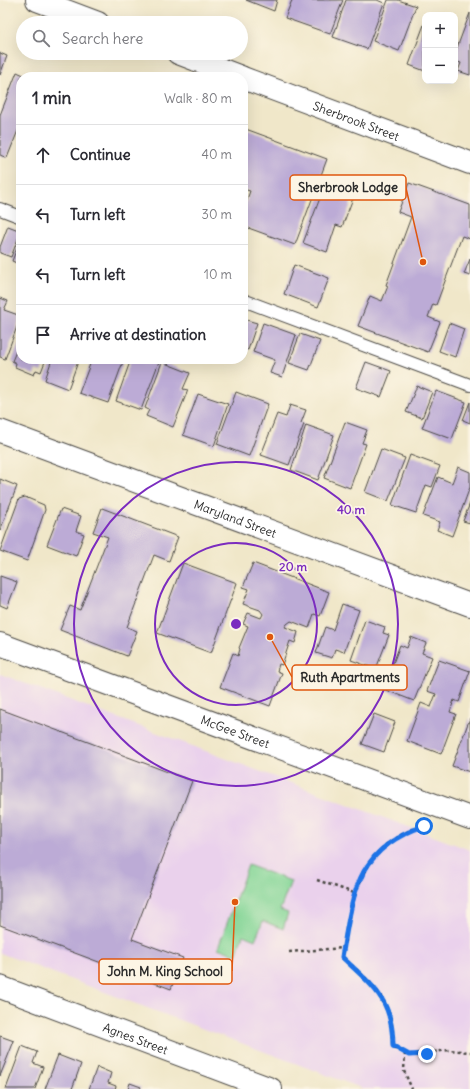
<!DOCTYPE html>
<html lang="en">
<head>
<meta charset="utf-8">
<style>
  body { margin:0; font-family:Delius,sans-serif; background:#f7f7f7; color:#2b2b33 }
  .controls { position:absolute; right:12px; top:12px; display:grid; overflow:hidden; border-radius:8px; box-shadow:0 4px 16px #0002 }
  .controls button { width:36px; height:36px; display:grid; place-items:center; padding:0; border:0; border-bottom:1px solid #e1e1e2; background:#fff; color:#2b2b33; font:20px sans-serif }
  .stop { position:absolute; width:12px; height:12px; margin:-9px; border:3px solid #1a73e8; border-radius:50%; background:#fff }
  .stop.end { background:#1a73e8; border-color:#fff; box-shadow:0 1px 4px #0008 }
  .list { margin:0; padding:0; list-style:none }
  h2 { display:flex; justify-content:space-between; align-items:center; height:52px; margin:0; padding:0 16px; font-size:17px }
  h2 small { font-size:13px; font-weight:400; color:#7c7c81 }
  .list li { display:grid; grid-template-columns:26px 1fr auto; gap:12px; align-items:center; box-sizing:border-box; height:60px; padding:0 16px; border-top:1px solid #e1e1e2 }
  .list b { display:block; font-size:15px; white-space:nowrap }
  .list em { font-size:13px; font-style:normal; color:#7c7c81 }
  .icon { flex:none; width:22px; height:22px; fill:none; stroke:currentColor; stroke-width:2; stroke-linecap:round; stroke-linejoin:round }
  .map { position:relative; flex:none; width:470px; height:1089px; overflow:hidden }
  .search { position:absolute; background:#fff; box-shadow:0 4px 16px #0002; left:16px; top:16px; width:232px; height:44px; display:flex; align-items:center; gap:10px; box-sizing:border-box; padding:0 14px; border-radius:22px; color:#7c7c81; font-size:15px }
  .panel { position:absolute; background:#fff; box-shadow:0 4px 16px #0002; left:16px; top:72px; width:232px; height:292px; border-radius:16px }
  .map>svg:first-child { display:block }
</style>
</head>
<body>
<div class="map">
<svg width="470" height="1089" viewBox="0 0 470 1089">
  <rect width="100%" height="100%" fill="#fcf5e5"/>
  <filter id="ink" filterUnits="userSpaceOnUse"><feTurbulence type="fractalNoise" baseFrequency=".025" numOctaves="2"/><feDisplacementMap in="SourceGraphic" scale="8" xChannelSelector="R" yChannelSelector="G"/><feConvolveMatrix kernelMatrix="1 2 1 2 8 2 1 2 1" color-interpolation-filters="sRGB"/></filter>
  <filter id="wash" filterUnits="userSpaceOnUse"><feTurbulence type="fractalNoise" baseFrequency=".012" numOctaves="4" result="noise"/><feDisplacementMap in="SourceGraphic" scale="16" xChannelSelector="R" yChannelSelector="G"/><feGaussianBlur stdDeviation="0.9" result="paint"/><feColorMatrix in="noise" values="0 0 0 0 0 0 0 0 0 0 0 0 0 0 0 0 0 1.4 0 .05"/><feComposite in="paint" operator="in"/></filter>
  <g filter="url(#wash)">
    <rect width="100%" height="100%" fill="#f0e7c9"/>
    <polygon fill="#ead1ec" points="0,674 470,850 470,1089 364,1089 0,953"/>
    <polygon fill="#83d596" stroke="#578060" points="248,865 291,881 280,910 288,913 283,929 263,921 255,940 243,935 236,955 218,948"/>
    <g id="blocks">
      <g fill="#bcabd6">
        <polygon points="246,0 277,0 274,11"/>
        <polygon points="292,0 343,0 330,34 285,18"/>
        <polygon points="346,0 377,0 384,3 367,49 333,37"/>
        <polygon points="388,0 398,0 416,6 399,51 373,41"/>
        <polygon points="470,13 470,75 458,71 461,63 455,61 455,53"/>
        <polygon points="425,22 425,71 409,65"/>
        <polygon points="0,53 7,56 0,75"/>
        <polygon points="17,72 28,77 21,77 21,129 19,128 7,158 0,155 0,115"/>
        <polygon points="243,128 327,159 295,245 243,226 243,211 250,191 243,189"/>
        <polygon points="326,182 355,193 342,227 336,225 327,252 303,243"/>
        <polygon points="409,183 470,205 470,239 462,236 436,305 433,304 428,317 440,322 428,352 358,326 370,296 382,301 388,286 386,285 411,217 398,212"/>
        <polygon points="8,226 21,231 11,257 0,253 0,247"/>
        <polygon points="21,238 21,265 12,261"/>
        <polygon points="470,259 470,276 464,274"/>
        <polygon points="294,265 329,278 318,307 284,294"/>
        <polygon points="0,298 8,301 4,310 21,316 5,359 0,357"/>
        <polygon points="243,319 257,323 248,350 243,348"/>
        <polygon points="263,323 296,335 282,377 270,373 275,360 253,352"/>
        <polygon points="449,323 464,329 455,357 439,351"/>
        <polygon points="300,334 320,341 309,370 289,363"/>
        <polygon points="21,339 21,359 46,359 41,372 36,370 34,375 15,367 16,363 12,361"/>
        <polygon points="52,359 79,359 68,389 45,380"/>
        <polygon points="92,359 124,359 108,403 79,393"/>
        <polygon points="131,359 160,359 141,410 116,401"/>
        <polygon points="162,362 190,373 183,389 188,390 173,427 146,416 149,410 145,408"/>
        <polygon points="366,362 391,371 381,397 356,388"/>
        <polygon points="417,386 432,392 422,418 406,412"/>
        <polygon points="436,391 466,402 452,439 422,428"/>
        <polygon points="236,392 268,404 249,456 217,444"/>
        <polygon points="198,394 228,404 214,446 183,435"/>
        <polygon points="470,402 470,423 463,420"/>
        <polygon points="290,405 306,410 301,423 304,424 289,465 261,455 277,414 286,417"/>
        <polygon points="345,422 367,430 362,443 366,444 350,488 324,478"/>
        <polygon points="306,425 334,435 318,480 291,470"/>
        <polygon points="381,449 405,458 388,501 365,492"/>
        <polygon points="410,455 440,466 432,487 426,485 416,513 392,505"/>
        <polygon points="458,467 470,472 470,487 452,536 437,530 440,522 423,516 438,477 452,483"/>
        <polygon points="0,479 17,486 0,531"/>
        <polygon points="25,497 44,505 45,510 27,561 0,551 19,499"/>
        <polygon points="470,503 470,523 463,521"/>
        <polygon points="102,508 178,537 169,561 154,555 127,627 137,631 127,656 60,630 70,606 80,610 108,537 93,532"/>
        <polygon points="61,509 81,516 76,531 84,534 76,556 47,545"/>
        <polygon points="183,563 237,583 211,653 157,633"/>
        <polygon points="253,563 329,592 320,616 314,614 309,628 291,621 287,624 285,627 298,632 295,643 290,641 282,665 279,664 277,671 282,673 270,706 220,687 233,653 238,656 240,649 239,648 248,626 243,624 248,613 261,618 263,614 260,610 243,604 249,589 243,587"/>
        <polygon points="0,576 17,582 7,608 0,605"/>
        <polygon points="342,604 359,610 344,652 335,649 332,658 316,653 325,627 333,630"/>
        <polygon points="365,620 385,627 383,633 389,635 376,669 351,660"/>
        <polygon points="411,637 426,643 422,653 432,657 414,701 383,689 400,645 407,648"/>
        <polygon points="439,660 470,671 459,702 454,700 450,712 456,714 441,754 407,741 421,703 431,707 436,694 427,691"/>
        <polygon points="0,709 192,781 132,939 183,958 171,989 0,925"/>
        <polygon points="374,714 395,722 384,752 362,744"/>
        <polygon points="470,718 470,772 452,766"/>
        <polygon points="0,1036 14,1041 0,1076"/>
        <polygon points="22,1046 37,1052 33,1063 43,1067 35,1089 6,1089"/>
        <polygon points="58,1055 81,1064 72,1089 45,1089"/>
        <polygon points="97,1067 111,1073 108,1083 116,1086 115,1089 89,1089"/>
        <polygon points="130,1083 141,1087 140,1089 128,1089"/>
      </g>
    </g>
  </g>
  <g filter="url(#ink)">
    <use href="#blocks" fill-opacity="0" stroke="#494743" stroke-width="1"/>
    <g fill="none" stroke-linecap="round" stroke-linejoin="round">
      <defs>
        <g id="service">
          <polyline points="0,209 21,217"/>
          <polyline points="243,300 470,385"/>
        </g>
        <g id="minor">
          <path id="s1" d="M0,644L470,818"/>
          <path id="s2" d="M0,987L271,1089"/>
        </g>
        <g id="secondary">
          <polyline points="37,0 98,23"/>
          <polyline points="178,53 241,77"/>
          <path id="s3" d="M243,78L470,163"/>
          <path id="s4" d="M0,431L470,605"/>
        </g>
      </defs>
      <use href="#service" stroke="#494743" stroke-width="14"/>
      <use href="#minor" stroke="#494743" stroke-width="24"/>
      <use href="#secondary" stroke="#494743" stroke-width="24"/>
      <g stroke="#494743" stroke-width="2.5" stroke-dasharray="3 3" stroke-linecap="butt">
        <path d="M420,827C356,849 352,900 342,957C374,986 393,1000 393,1046L409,1055L449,1050L470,1052"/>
        <polyline points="317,880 354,893"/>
        <polyline points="289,952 343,948"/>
        <polyline points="405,1053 404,1071 412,1089"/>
      </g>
      <use href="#service" stroke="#fff" stroke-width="12"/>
      <use href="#minor" stroke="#fff" stroke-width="22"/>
      <use href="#secondary" stroke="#fff" stroke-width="22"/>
    </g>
  </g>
  <g fill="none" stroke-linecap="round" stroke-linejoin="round" filter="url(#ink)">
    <path stroke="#1a73e8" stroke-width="5" d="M424,826C355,849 353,895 342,957C374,987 393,1000 393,1046L409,1055L427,1054"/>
  </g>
  <g fill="none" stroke="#7b2cbf" stroke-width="2">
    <circle cx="236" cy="624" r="81"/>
    <circle cx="236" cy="624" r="162"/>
  </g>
  <g text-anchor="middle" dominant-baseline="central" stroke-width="3.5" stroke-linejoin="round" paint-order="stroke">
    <g font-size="12" fill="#2b2b2b" stroke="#fcf5e5">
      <text stroke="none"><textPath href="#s3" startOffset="121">Sherbrook Street</textPath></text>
      <text stroke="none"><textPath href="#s4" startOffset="251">Maryland Street</textPath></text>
      <text stroke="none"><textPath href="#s1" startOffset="251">McGee Street</textPath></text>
      <text stroke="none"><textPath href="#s2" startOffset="145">Agnes Street</textPath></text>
    </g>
  </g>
  <circle cx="236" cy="624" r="6" fill="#7b2cbf" stroke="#fcf5e5" stroke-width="2"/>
  <g font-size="12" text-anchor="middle" font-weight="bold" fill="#7b2cbf" stroke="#fcf5e5" stroke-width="3.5" stroke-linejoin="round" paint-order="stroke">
    <text x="351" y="514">40 m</text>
    <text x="293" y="571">20 m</text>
  </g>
  <path fill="none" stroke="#df570e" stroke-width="1.5" d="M423 262L406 188M270 637L292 677M235 902L232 971"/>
  <g fill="#df570e" stroke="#fcf5e5" stroke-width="1.5">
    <circle cx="423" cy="262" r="4"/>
    <circle cx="270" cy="637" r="4"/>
    <circle cx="235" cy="902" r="4"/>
  </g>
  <g fill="#fcf5e5" stroke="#df570e" stroke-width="1.5">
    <rect x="290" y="175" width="116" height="25" rx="4"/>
    <rect x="292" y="665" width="115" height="25" rx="4"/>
    <rect x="99" y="959" width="133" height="25" rx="4"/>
  </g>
  <g font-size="13" text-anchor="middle" font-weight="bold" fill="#2b2b2b">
    <text x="348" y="192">Sherbrook Lodge</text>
    <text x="350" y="682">Ruth Apartments</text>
    <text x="165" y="976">John M. King School</text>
  </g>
</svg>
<div class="controls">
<button>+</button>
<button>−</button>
</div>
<div class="stop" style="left:424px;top:826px"></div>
<div class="stop end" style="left:427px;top:1054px"></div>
<div class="search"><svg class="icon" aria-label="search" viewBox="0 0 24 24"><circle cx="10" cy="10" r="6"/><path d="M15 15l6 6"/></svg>Search here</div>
<section class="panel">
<h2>1 min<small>Walk · 80 m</small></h2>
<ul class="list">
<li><svg class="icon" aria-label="ahead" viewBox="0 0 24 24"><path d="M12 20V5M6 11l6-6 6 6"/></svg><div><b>Continue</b></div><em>40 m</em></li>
<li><svg class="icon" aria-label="left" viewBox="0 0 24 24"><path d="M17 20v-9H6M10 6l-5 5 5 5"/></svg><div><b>Turn left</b></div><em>30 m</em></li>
<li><svg class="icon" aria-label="left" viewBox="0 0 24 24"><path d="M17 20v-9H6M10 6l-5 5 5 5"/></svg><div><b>Turn left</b></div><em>10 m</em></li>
<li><svg class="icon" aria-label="arrive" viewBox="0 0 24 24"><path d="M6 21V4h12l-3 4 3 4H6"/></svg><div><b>Arrive at destination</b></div></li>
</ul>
</section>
</div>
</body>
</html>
